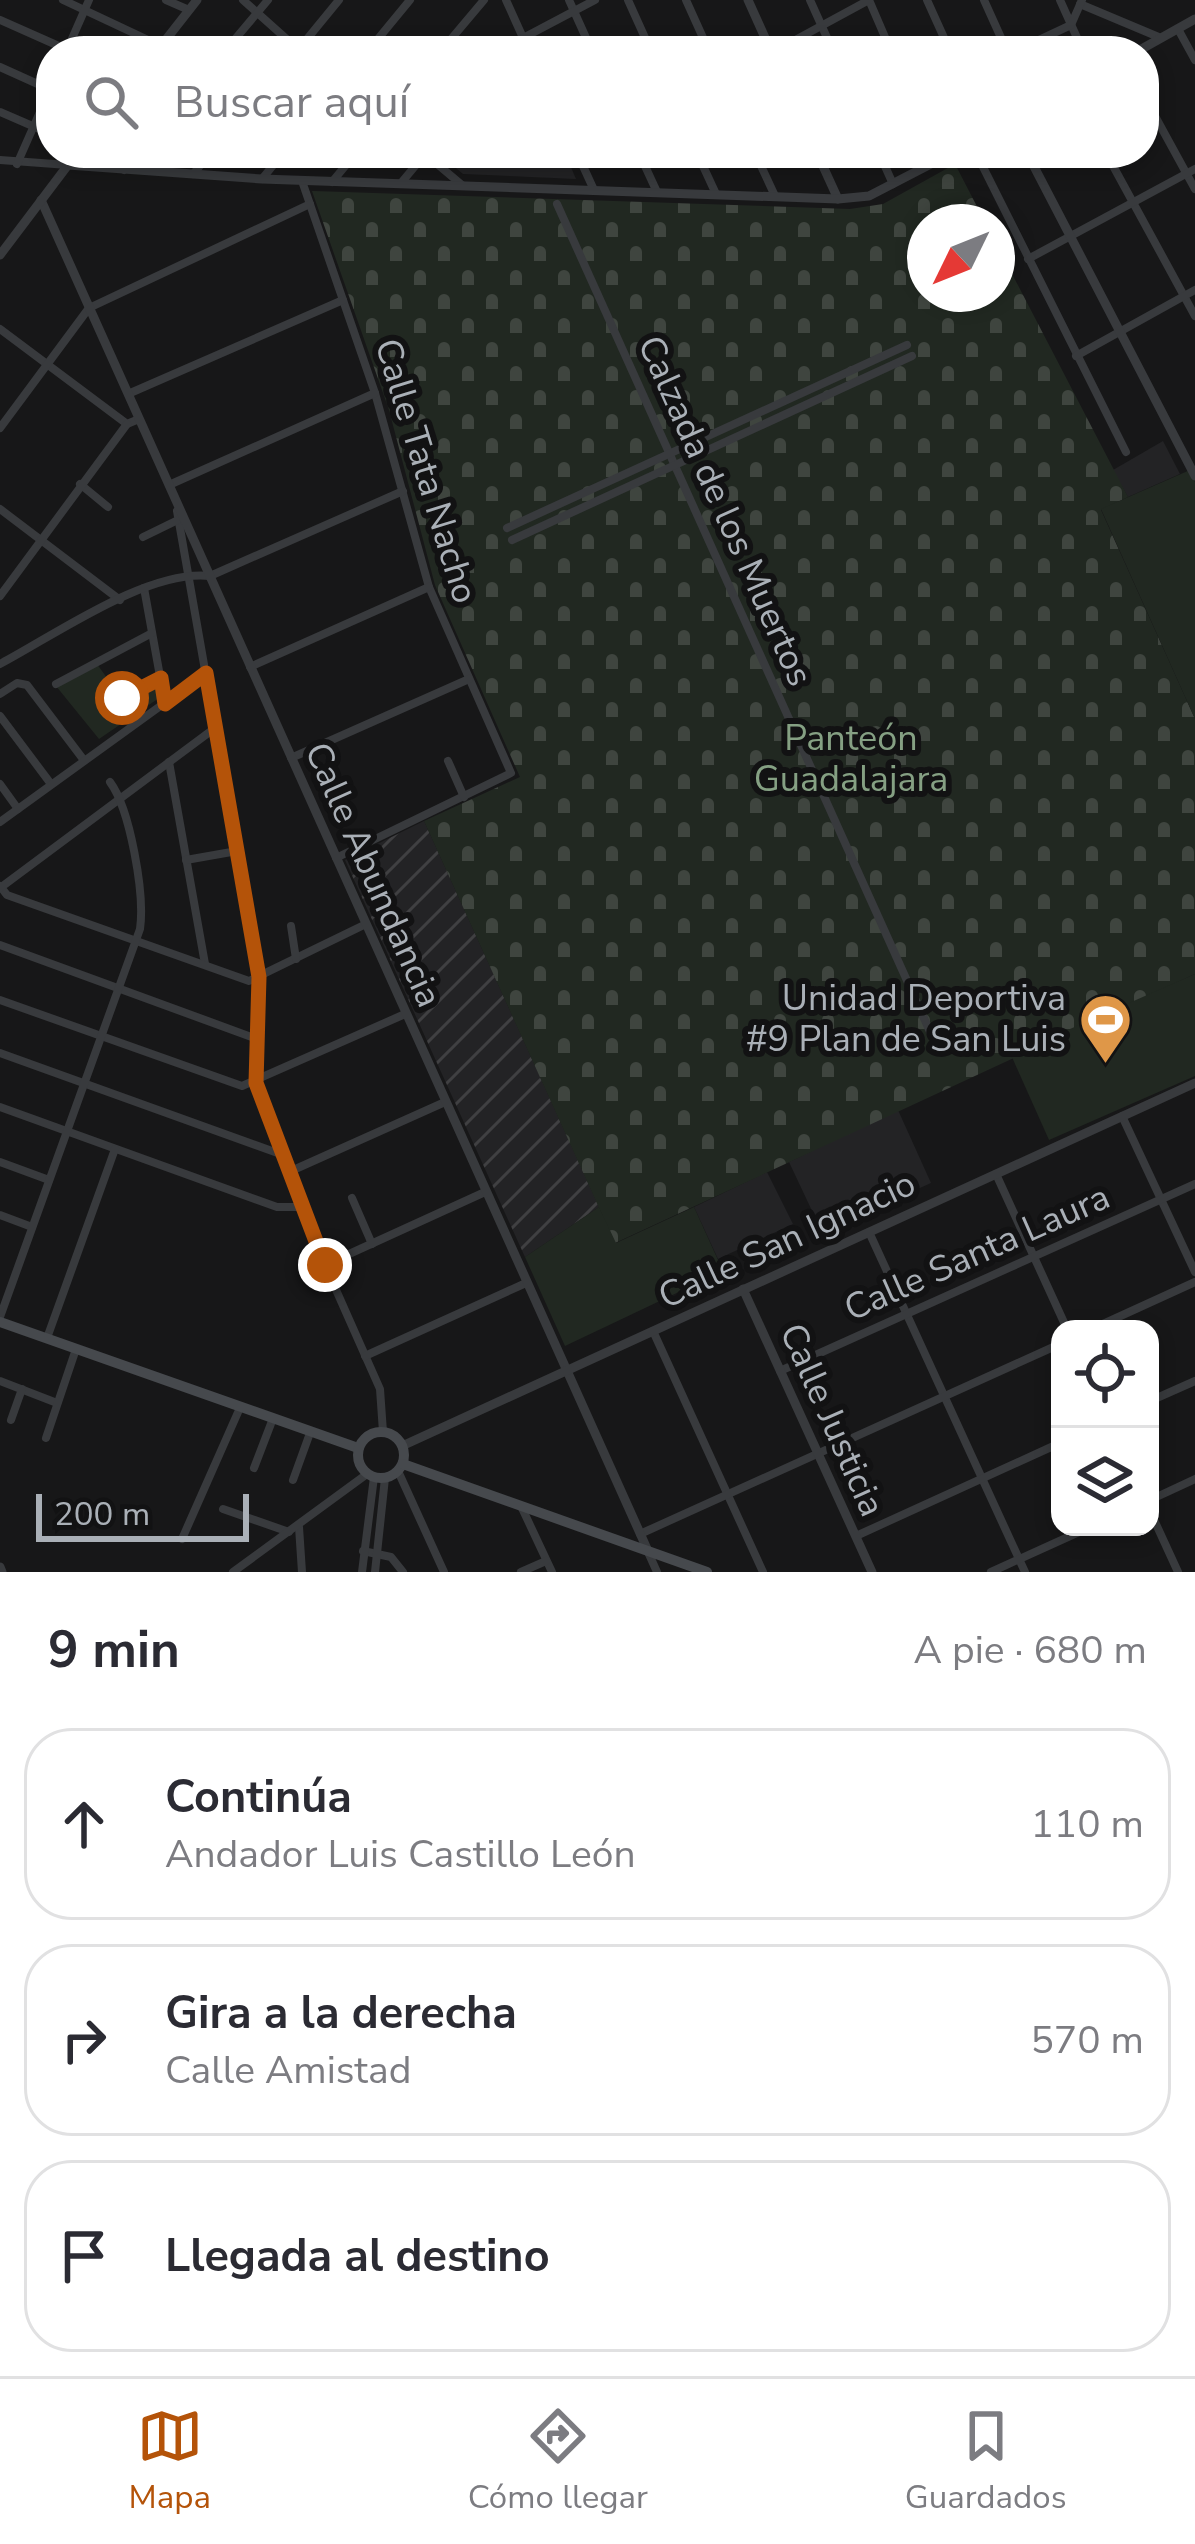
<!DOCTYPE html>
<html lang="es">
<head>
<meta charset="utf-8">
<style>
  body { margin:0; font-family:"Nunito Sans",sans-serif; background:#f7f7f7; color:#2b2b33 }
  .controls { position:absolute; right:36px; bottom:36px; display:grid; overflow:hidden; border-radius:24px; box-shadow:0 6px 18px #0003 }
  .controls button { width:108px; height:108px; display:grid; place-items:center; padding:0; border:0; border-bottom:3px solid #e1e1e2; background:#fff; color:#2b2b33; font:60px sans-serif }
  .compass { position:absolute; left:907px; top:204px; width:108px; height:108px; border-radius:50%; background:#fff; box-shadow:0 6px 18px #0003; rotate:227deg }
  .scale { position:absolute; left:36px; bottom:30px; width:213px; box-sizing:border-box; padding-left:12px; border:6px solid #aab0b7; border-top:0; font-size:33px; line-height:42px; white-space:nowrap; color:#aab0b7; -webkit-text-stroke:9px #121213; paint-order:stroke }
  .stop { position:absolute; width:36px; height:36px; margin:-27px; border:9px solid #b45309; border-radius:50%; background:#fff }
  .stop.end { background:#b45309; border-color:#fff; box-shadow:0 3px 12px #0008 }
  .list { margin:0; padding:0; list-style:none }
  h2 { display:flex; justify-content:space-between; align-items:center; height:156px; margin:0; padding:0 48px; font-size:51px }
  h2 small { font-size:39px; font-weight:400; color:#7c7c81 }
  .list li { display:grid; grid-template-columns:78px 1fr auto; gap:36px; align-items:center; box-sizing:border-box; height:192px; margin:0 24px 24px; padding:0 24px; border:3px solid #e1e1e2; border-radius:48px }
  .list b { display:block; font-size:45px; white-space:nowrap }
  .list p { margin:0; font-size:39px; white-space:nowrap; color:#7c7c81 }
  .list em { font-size:39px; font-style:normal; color:#7c7c81 }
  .icon { flex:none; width:66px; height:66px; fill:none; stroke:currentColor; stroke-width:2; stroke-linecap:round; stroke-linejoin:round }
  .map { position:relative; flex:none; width:1195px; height:1572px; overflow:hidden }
  .search { position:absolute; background:#fff; box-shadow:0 6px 18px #0003; left:36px; right:36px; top:36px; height:132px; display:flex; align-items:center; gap:30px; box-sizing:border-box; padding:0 42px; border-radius:48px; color:#7c7c81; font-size:45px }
  .sheet { height:804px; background:#fff }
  nav { display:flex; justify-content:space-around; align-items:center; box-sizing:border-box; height:168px; border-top:3px solid #e1e1e2; background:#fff; font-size:33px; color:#7c7c81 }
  nav a { display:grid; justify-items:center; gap:6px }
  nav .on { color:#b45309 }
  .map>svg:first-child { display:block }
</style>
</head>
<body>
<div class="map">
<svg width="1195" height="1572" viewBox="0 0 1195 1572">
  <defs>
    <pattern id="industrial-furrows" width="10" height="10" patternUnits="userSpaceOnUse" patternTransform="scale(3)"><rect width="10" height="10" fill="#232325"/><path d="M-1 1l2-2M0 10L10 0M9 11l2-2" fill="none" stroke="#404042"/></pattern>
    <pattern id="cemetery-stones" width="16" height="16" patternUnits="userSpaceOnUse" patternTransform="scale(3)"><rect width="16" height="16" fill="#212821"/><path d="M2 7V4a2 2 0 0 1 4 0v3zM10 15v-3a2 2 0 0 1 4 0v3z" fill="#3f453f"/></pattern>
  </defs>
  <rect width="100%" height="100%" fill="#171718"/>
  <g fill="#232325">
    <polygon points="438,153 565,153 576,179 463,174"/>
    <polygon points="1163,441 1180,474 1128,497 1113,470"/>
    <polygon points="898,1110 931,1183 822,1232 789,1162"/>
    <polygon points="767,1172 793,1224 718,1259 694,1207"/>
  </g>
  <polygon fill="url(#industrial-furrows)" points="424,821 599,1207 525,1257 345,860"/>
  <polygon fill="url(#cemetery-stones)" points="955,164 985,222 925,222 925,294 997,294 997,245 1128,497 1101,510 1195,719 1195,974 615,1243 424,821 520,777 435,585 389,410 312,191 850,209 883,204"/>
  <g fill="#212821">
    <polygon points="1190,470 1195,482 1195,719 1101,509"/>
    <polygon points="97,664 122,699 156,682 159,698 99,739 56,686"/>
    <polygon points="1195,974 1195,1076 1049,1140 1011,1055"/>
    <polygon points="599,1207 616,1243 694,1207 723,1271 565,1346 525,1257"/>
  </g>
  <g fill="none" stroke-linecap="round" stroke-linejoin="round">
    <g stroke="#383a3d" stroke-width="8">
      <polyline points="63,0 161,46"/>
      <polyline points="166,0 189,10"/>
      <polyline points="243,0 300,51"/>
      <polyline points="506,0 529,51"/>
      <polyline points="569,0 592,51"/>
      <polyline points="628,0 651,51"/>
      <polyline points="686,0 709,51"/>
      <polyline points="810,0 833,51"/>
      <polyline points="869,0 891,51"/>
      <polyline points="927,0 950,51"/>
      <polyline points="984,0 1007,51"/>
      <polyline points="1060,0 1083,51"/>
      <polyline points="1080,4 1161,38"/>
      <polyline points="0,20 70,51"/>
      <polyline points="1178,29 1195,60"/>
      <polyline points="67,50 89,0"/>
      <polyline points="298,50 339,0"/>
      <polyline points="225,51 268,0"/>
      <polyline points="368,51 410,0"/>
      <polyline points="441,51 484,0"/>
      <polyline points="512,51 523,38 595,0"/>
      <polyline points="775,51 869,0"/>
      <polyline points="1015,51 1071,25 1082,0"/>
      <polyline points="0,67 51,90"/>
      <polyline points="1144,96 1195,189"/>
      <polyline points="0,112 51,134"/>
      <polyline points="424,153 462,185"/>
      <polyline points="577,153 594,190"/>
      <polyline points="639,153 657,192"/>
      <polyline points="697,153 716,194"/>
      <polyline points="755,153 775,196"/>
      <polyline points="879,153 893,184"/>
      <polyline points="976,153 1126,452"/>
      <polyline points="1106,153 1195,316"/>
      <polyline points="0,160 68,165"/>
      <polyline points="17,164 51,87"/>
      <polyline points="124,170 138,153"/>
      <polyline points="193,174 211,153"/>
      <polyline points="262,179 283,153"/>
      <polyline points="302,181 375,393 429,587 511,773 336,858"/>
      <polyline points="332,182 356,153"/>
      <polyline points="401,183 426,153"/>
      <polyline points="557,204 932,1036"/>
      <polyline points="1028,259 1195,169"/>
      <polyline points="0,329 127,424 139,419"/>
      <polyline points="1076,356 1195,290"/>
      <polyline points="128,394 343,300"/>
      <polyline points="0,428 89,308 310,204"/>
      <polyline points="80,484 108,507"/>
      <polyline points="169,485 375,393"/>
      <polyline points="0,509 120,600"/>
      <polyline points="177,511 259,977 256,1083 325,1265 380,1389 383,1432"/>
      <polyline points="507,528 907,345"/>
      <polyline points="143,537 182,518"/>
      <polyline points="512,540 912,356"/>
      <polyline points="144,588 165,704"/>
      <polyline points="0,596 127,424"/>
      <path d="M0,664C55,635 148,569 210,576L403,491"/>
      <polyline points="250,667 429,587"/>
      <polyline points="56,684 152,633"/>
      <polyline points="0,694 17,683 27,685 83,759"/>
      <polyline points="122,698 161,678"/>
      <polyline points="0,716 51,784"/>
      <polyline points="291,758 469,679"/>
      <polyline points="448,761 464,797"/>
      <polyline points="169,762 205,964"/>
      <polyline points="0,784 18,809"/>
      <polyline points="0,822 206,673"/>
      <polyline points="186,860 237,851"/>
      <polyline points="0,886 7,895 249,981 366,924"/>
      <polyline points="0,888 215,728"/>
      <polyline points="291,926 296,959"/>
      <polyline points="0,945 257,1039"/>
      <polyline points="0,1000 242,1086 405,1014"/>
      <polyline points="0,1053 286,1156"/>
      <polyline points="0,1107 277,1207 304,1207"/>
      <polyline points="1122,1116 1195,1272"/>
      <polyline points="0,1162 49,1180"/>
      <polyline points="291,1171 445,1102"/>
      <polyline points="996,1174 1067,1329"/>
      <polyline points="352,1198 372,1244"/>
      <polyline points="0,1215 32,1227"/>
      <polyline points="869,1232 1025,1572"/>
      <polyline points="325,1265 485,1192"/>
      <path d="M0,1317L140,929C145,894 130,809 110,782"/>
      <polyline points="1092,1329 1195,1282"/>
      <polyline points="653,1331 763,1572"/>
      <polyline points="47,1338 115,1149"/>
      <polyline points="365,1356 526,1283"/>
      <polyline points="780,1371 1195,1184"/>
      <polyline points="0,1381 57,1403"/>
      <polyline points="1150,1401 1195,1381"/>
      <polyline points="11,1420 22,1389"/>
      <polyline points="46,1438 76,1349"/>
      <polyline points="254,1468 272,1421"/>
      <polyline points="398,1471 444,1572"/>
      <polyline points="293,1480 310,1433"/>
      <polyline points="1150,1500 1195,1479"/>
      <polyline points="522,1508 552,1572"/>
      <polyline points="223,1509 289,1532"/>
      <polyline points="1150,1511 1178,1572"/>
      <polyline points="299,1527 302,1572"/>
      <polyline points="640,1534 1060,1344"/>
      <polyline points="856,1536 1060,1443"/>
      <polyline points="182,1539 239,1410"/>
      <polyline points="363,1551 391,1557 403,1572"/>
      <polyline points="648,1552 657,1572"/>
      <polyline points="233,1572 367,1474"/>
      <polyline points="362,1572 374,1477"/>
      <polyline points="375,1572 385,1478"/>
      <polyline points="521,1572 546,1561"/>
      <polyline points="991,1572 1090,1527"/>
    </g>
    <g stroke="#383a3d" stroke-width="9">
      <polyline points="748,0 771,51"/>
      <polyline points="157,51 197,0"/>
      <polyline points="1138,51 1195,19"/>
      <polyline points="817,153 838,199"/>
      <polyline points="1027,153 1195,476"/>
      <polyline points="68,165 262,179 838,199 869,196 952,153"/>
      <polyline points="41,200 648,1551"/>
      <polyline points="0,255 77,153"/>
      <polyline points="743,1289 872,1572"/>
      <polyline points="402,1446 1195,1083"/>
      <polyline points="0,1567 2,1572"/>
    </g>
    <g stroke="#46494d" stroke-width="10">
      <polyline points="0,1322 358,1448"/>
      <circle cx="381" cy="1455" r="23"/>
      <polyline points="403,1464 707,1572"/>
    </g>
  </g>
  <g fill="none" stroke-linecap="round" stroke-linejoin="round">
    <polyline stroke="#b45309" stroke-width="15" points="122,698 161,678 165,704 206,673 259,977 256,1083 325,1265"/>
  </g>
  <defs>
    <symbol id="stadium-pin" viewBox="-11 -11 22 30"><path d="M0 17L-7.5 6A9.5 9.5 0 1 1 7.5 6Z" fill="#df9748" stroke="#121213"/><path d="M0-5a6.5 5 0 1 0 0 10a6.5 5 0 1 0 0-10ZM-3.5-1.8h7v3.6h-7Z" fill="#fff"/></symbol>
  </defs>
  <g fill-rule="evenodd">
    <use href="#stadium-pin" x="1076" y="990" width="59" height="81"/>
  </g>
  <g text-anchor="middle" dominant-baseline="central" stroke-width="12" stroke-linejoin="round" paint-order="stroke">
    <g font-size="36" fill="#aab0b7" stroke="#121213">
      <text transform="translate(426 471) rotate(73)">Calle Tata Nacho</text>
      <text transform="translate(725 511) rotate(66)">Calzada de los Muertos</text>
      <text transform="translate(373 875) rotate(66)">Calle Abundancia</text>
      <text transform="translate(787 1240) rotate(-25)">Calle San Ignacio</text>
      <text transform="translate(977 1253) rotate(-24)">Calle Santa Laura</text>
      <text transform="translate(832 1420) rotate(66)">Calle Justicia</text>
    </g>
    <g font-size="36" fill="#85a083" stroke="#121213">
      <text x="851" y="738">Panteón<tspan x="851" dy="41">Guadalajara</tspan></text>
    </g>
    <g font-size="36" fill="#aab0b7" stroke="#121213" text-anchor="end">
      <text x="1066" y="998">Unidad Deportiva<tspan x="1066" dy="41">#9 Plan de San Luis</tspan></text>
    </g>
  </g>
</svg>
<div class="controls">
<button><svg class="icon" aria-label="locate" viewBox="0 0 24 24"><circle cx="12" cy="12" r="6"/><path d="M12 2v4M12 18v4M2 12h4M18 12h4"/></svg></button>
<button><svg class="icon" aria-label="layers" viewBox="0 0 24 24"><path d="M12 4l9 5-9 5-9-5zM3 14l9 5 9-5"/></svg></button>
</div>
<svg class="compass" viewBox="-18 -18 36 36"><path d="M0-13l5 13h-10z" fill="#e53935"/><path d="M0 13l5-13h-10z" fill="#7c7c81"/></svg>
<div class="scale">200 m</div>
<div class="stop" style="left:122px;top:698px"></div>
<div class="stop end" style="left:325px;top:1265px"></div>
<div class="search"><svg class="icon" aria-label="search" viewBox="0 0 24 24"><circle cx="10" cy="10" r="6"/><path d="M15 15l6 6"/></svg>Buscar aquí</div>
</div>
<section class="sheet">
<h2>9 min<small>A pie · 680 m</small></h2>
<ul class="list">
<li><svg class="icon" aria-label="ahead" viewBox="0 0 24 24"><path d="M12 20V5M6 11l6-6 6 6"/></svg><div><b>Continúa</b><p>Andador Luis Castillo León</p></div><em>110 m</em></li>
<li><svg class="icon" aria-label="right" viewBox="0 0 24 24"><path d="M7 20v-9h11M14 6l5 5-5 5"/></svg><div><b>Gira a la derecha</b><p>Calle Amistad</p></div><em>570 m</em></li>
<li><svg class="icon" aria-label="arrive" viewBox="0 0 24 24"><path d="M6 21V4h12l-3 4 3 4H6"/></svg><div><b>Llegada al destino</b></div></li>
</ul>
</section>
<nav>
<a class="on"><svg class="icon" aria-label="map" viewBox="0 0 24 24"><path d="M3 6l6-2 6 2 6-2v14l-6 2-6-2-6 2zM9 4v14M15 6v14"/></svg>Mapa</a>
<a><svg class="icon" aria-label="directions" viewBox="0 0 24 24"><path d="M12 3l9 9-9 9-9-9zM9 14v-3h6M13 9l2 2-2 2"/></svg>Cómo llegar</a>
<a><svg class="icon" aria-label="saved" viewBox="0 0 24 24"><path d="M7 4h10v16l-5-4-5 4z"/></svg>Guardados</a>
</nav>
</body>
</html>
